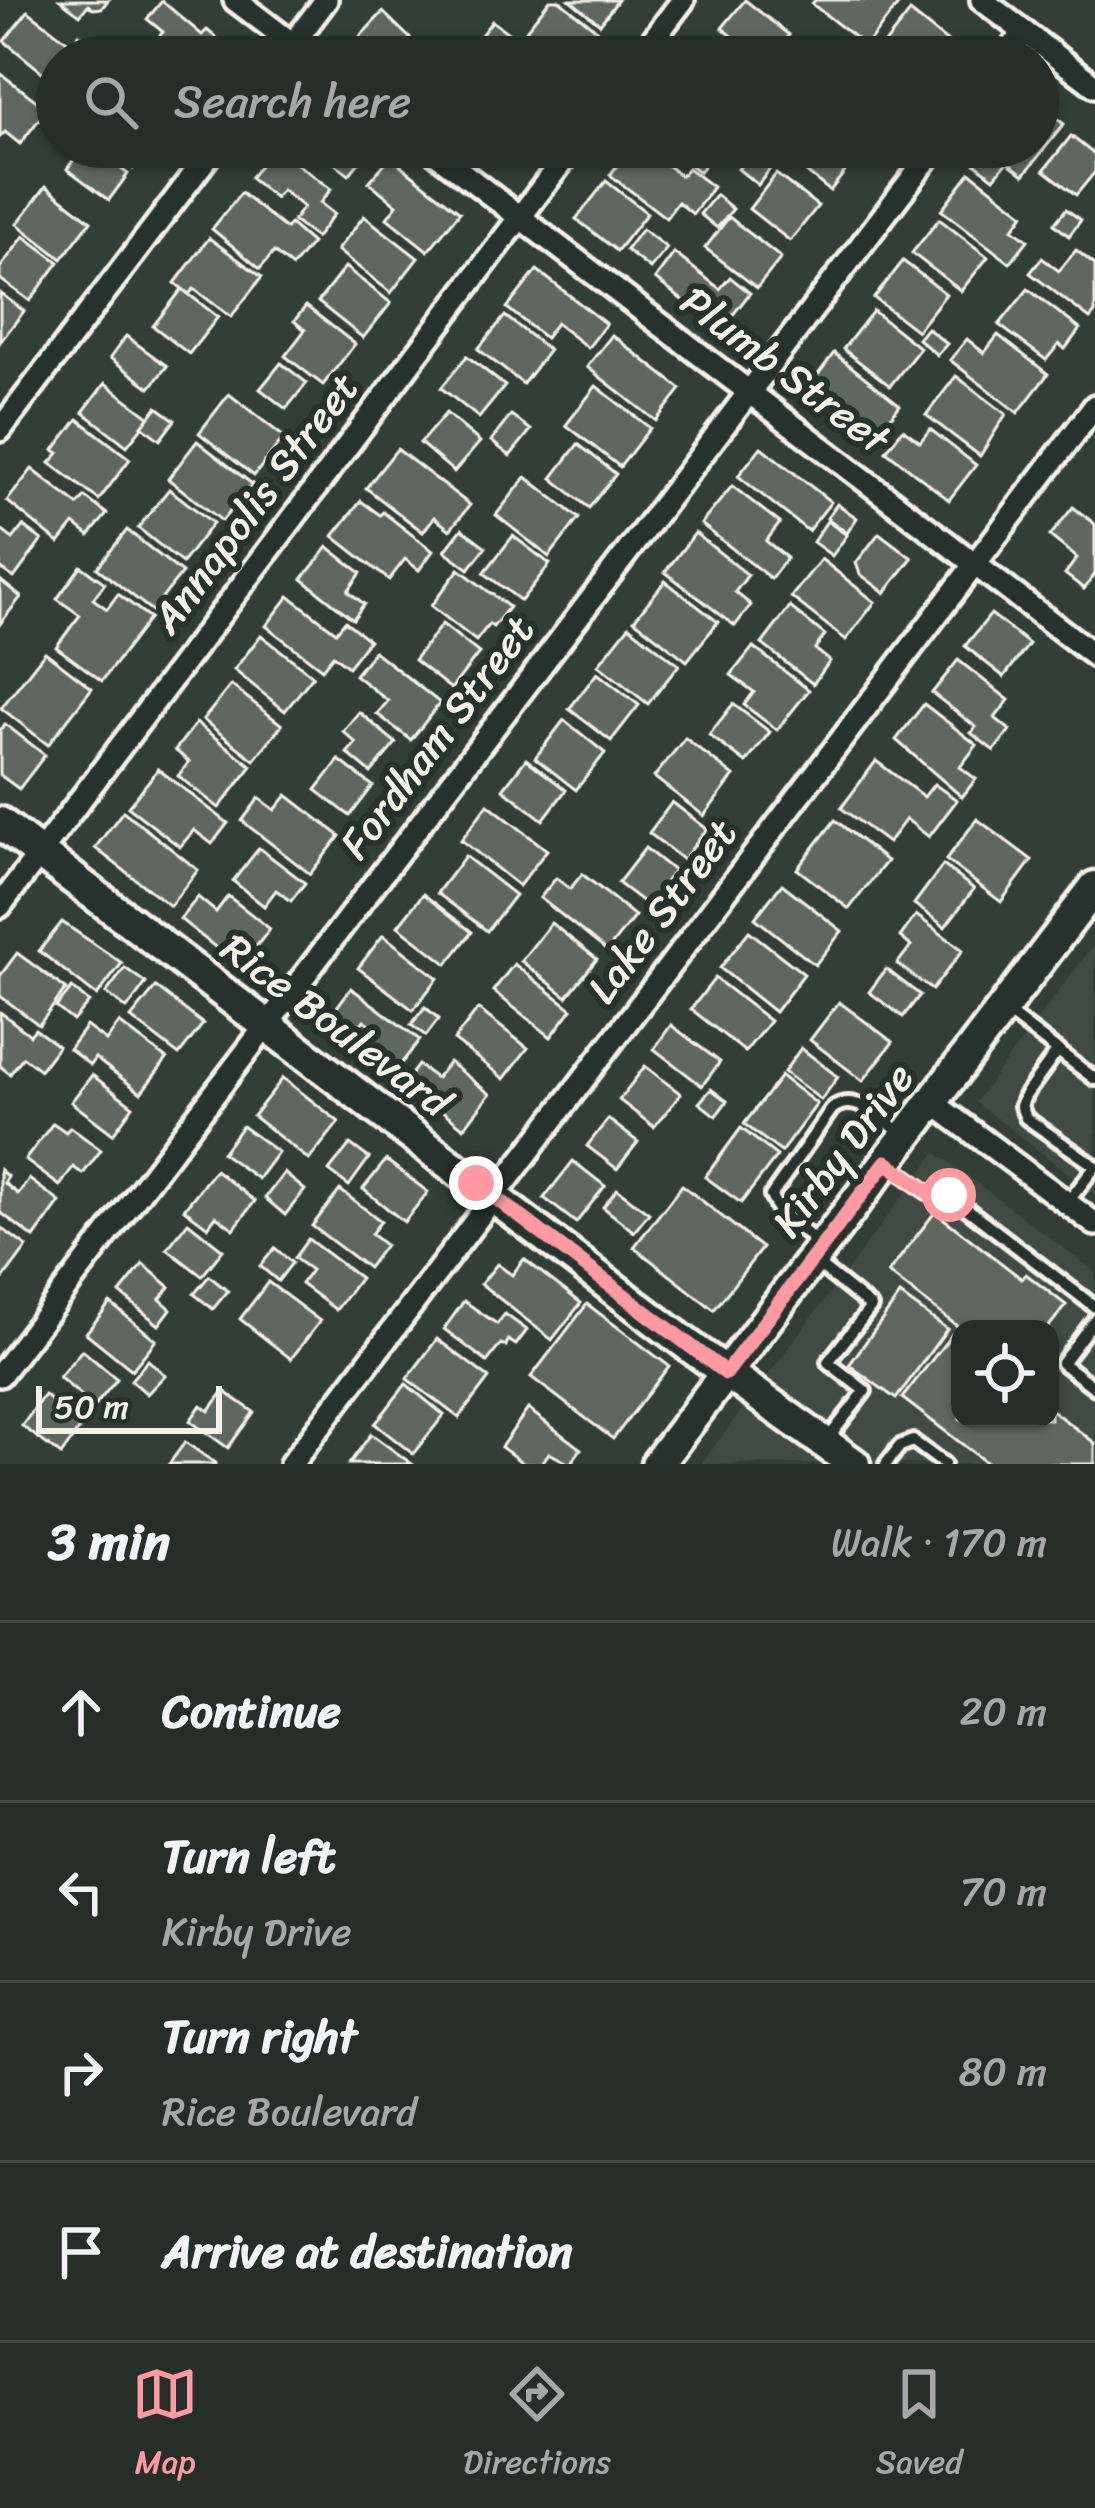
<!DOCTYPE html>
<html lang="en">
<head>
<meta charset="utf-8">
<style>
  body { margin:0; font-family:Sriracha,sans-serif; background:#323a36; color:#f1f3f6 }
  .controls { position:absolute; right:36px; bottom:36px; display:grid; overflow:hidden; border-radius:24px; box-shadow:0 3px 9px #0004 }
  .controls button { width:108px; height:108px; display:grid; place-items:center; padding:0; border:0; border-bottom:3px solid #424a47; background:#262e2a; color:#f1f3f6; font:60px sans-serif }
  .scale { position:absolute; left:36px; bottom:30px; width:186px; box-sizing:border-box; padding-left:12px; border:6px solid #f4f1e8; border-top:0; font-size:33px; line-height:42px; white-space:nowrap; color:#f4f1e8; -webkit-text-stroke:9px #26332d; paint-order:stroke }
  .stop { position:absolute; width:36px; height:36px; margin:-27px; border:9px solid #ff9aa2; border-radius:50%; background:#fff }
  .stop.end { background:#ff9aa2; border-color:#fff; box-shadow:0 3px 12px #0008 }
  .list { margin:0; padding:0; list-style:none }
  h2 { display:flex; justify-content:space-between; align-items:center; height:156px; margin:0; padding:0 48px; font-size:51px }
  h2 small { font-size:39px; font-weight:400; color:#a4a8a8 }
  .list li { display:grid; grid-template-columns:78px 1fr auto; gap:36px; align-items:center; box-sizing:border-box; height:180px; padding:0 48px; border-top:3px solid #424a47 }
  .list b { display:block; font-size:45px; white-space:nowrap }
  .list p { margin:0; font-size:39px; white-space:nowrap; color:#a4a8a8 }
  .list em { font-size:39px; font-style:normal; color:#a4a8a8 }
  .icon { flex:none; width:66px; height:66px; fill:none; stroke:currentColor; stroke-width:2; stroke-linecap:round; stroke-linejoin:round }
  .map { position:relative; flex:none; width:1095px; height:1464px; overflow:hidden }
  .search { position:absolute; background:#262e2a; box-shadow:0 3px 9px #0004; left:36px; right:36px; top:36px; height:132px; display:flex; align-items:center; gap:30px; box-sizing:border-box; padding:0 42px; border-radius:66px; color:#a4a8a8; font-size:45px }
  .sheet { height:876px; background:#262e2a }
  nav { display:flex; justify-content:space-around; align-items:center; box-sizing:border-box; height:168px; border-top:3px solid #424a47; background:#262e2a; font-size:33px; color:#a4a8a8 }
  nav a { display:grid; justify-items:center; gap:6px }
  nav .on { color:#ff9aa2 }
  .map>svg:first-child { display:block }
</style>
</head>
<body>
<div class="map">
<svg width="1095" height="1464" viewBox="0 0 1095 1464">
  <rect width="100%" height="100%" fill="#323e38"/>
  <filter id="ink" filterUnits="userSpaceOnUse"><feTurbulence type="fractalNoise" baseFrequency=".00833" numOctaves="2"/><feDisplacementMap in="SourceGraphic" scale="24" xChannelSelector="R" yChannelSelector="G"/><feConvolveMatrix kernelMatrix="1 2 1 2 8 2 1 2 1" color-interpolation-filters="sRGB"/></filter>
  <g filter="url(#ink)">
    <g fill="#404b44" fill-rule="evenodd">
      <polygon points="1095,943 1095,1194 975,1102"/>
      <path d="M936,1152L1095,1272V1464H701ZM960,1329H1050V1419H960Z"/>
    </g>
    <g fill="#5f6861" stroke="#f4f1e8" stroke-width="3">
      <polygon points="60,0 108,0 102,8 93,9 88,5 80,15"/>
      <polygon points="550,0 559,0 597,30 575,57 560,57 526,30"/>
      <polygon points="570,0 618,0 600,24"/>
      <polygon points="745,0 789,35 772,57 759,57 722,28"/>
      <polygon points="815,0 902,0 866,46 812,4"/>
      <polygon points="162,1 202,35 207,30 225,45 215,57 174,57 155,41 163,32 147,19"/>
      <polygon points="28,11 71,44 79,34 104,53 101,57 73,57 66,52 57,57 47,76 4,41"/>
      <polygon points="383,12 416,44 404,57 367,57 353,44"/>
      <polygon points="910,12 953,46 945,57 899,57 884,45"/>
      <polygon points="492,21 515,38 509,46 524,57 490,57 474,44"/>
      <polygon points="0,73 47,109 20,144 5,132 0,137"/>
      <polygon points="1038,104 1064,124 1024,175 1007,162 994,178 968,158 977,147 1038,147"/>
      <polygon points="1071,136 1095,155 1095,172 1076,195 1044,170"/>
      <polygon points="83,147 92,147 128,174 109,200 67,169"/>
      <polygon points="104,147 144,147 148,149 133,169"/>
      <polygon points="274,147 331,189 320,203 334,214 316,238 293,221 303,207 282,190 275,198 250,178"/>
      <polygon points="314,147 366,147 369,150 349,175"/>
      <polygon points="631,147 644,147 681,176 688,168 713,187 693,214 678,202 666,218 610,175"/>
      <polygon points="667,147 718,147 699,172"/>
      <polygon points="756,147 772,147 781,154 758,185 738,169"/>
      <polygon points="791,147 846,147 857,156 830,191 785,155"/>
      <polygon points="390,157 460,212 428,251 387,218 397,205 369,182"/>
      <polygon points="970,172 1024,214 1013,229 1028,240 1010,263 941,210"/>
      <polygon points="776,174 818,206 790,241 749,209"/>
      <polygon points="606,181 647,213 617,251 576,219"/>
      <polygon points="46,186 91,221 62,259 17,224"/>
      <polygon points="241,193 286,229 290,224 312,243 292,267 274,252 260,269 212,229"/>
      <polygon points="716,195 733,209 717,228 700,214"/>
      <polygon points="1066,209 1081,220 1069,236 1054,224"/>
      <polygon points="364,216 418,258 391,293 337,250"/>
      <polygon points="729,217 781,258 757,288 705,248"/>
      <polygon points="939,219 988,257 961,291 912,253"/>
      <polygon points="642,229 667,248 650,269 626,250"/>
      <polygon points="24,236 59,262 30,301 0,279 0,268"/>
      <polygon points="209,238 262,277 231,317 194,289 189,294 175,283"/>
      <polygon points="1076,250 1095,265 1095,313 1090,319 1030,273 1042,258 1059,271"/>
      <polygon points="674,253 720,289 730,277 750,293 721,330 655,279"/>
      <polygon points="903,261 946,294 917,331 874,298"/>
      <polygon points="345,267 391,303 363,338 318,302"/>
      <polygon points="537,270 606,324 588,348 556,323 545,338 507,308"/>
      <polygon points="182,289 218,317 189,354 153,326"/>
      <polygon points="1028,289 1080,329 1065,349 1059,344 1046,360 999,325"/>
      <polygon points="0,293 24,311 0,342"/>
      <polygon points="306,306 355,344 323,385 285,356 305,330 294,321"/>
      <polygon points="873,311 920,348 890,386 843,349"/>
      <polygon points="505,316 549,350 523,384 478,349"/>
      <polygon points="927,328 947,344 937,355 918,339"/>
      <polygon points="612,335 681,389 656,421 587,367"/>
      <polygon points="998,335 1048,374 1018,413 950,360 967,339 984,353"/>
      <polygon points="126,336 167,366 150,388 110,358"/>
      <polygon points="834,353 900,405 874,439 808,388"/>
      <polygon points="467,356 505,386 479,418 441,388"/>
      <polygon points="281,363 307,383 286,409 260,389"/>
      <polygon points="956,376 1006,414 980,456 926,415"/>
      <polygon points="105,383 150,417 127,446 83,412"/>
      <polygon points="596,386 650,428 620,467 566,425"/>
      <polygon points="229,394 284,437 254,476 199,433"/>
      <polygon points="157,407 175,420 160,440 142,426"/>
      <polygon points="446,413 480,442 454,472 420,443"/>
      <polygon points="511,415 531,430 510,456 491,441"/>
      <polygon points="78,419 130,459 99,500 50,463 59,453 54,450"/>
      <polygon points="903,429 920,442 930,429 976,465 949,500 886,451"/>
      <polygon points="197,441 252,484 222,521 168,479"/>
      <polygon points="578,444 616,474 589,508 552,478"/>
      <polygon points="761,447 831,502 808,531 738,476"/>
      <polygon points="397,449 470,505 450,530 434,517 423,532 366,488"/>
      <polygon points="32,469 78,505 85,497 107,514 89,536 74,524 59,543 7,501"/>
      <polygon points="526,477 579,518 549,557 496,515"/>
      <polygon points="732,486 780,523 766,541 787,558 771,579 701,524"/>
      <polygon points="169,489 213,523 182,563 138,528"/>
      <polygon points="361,501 380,515 383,512 433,551 419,570 405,559 389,580 333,536"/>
      <polygon points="837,504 857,518 847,533 827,518"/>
      <polygon points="1073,507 1095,524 1095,574 1084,589 1065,574 1077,558 1050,536"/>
      <polygon points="827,521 847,535 832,556 813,542"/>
      <polygon points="23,526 42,540 14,578 0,568 0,529 13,539"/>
      <polygon points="462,529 486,547 469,569 445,551"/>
      <polygon points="127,530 182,573 152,611 97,568"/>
      <polygon points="695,533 748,575 735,592 751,605 735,626 665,572"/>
      <polygon points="879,533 912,558 885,593 860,574 856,563"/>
      <polygon points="513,536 550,564 521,601 484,573"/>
      <polygon points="328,547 361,573 348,591 364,604 353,619 302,579"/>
      <polygon points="821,559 875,602 846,640 791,597"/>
      <polygon points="81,566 105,583 93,599 107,609 118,594 150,618 102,681 56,647 80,615 57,599"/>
      <polygon points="459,569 509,607 493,627 489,624 476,641 431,606"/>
      <polygon points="0,580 21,597 0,624"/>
      <polygon points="665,581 718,622 687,661 634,620"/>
      <polygon points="289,596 336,632 345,621 369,640 348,667 333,655 322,669 266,626"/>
      <polygon points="790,607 825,635 815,649 830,661 813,684 762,644"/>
      <polygon points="991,614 1029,644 1004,677 965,646"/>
      <polygon points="442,624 479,653 451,689 414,660"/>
      <polygon points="629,626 679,665 648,704 598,665"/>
      <polygon points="261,635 313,676 285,711 234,670"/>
      <polygon points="753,647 809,690 777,730 744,705 754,692 731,675"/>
      <polygon points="374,651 440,703 411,740 377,714 388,701 355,675"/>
      <polygon points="45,652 92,688 48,745 1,708"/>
      <polygon points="958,660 1009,700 995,718 1010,730 994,751 971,733 976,727 932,693"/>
      <polygon points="597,673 639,705 611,741 569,709"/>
      <polygon points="231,685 282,725 254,760 203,720"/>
      <polygon points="733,704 770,732 746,763 709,735"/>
      <polygon points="924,704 977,745 960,767 976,779 962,797 896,740"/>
      <polygon points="359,712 396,743 371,773 347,753 356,743 343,731"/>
      <polygon points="564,720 605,753 576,790 535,758"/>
      <polygon points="196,723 252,766 219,808 178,776 189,762 175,750"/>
      <polygon points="5,724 45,755 19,789 0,775 0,730"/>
      <polygon points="685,738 734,776 704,816 654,777"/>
      <polygon points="526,759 566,790 543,820 503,789"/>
      <polygon points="339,760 373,786 350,816 316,790"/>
      <polygon points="876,761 924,797 934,784 957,800 929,837 906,819 888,843 841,808"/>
      <polygon points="158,769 228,823 212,844 194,830 180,847 128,807"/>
      <polygon points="287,795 340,836 310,874 242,821 259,798 275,810"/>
      <polygon points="672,802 707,829 683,860 649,833"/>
      <polygon points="488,804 547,850 519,886 461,840"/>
      <polygon points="123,811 198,870 170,906 95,848"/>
      <polygon points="977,819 1032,860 1001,902 946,860"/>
      <polygon points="835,820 887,861 849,909 797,869"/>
      <polygon points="259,848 305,883 291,901 276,890 264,906 233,881"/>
      <polygon points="645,848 674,871 647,905 618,883"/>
      <polygon points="465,856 515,895 487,931 437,893"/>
      <polygon points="943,865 974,889 945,927 914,904"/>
      <polygon points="582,874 635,916 607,951 540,898 556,878 570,889"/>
      <polygon points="782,884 842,931 815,965 755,918"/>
      <polygon points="423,894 472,932 447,964 398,926"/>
      <polygon points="228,896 270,929 240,967 180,919 198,897 216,912"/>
      <polygon points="916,915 963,950 932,990 897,964 911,946 900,937"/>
      <polygon points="62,922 122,963 97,996 39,951"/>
      <polygon points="551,923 597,959 567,997 521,961"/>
      <polygon points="749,931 804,974 775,1012 720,968"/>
      <polygon points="383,935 438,978 413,1010 358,968"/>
      <polygon points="17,953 66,989 39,1025 0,996 0,976"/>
      <polygon points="514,964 572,1009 551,1037 493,991"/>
      <polygon points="125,968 146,983 127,1009 106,993"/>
      <polygon points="886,969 920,995 903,1017 869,992"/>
      <polygon points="715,978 770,1021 745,1052 691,1009"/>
      <polygon points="156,987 203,1024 179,1055 131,1018"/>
      <polygon points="72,988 89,1002 73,1021 56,1007"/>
      <polygon points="351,988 420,1040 396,1070 358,1041 371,1025 364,1020 355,1032 331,1015"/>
      <polygon points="839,1002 893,1042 863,1081 810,1040"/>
      <polygon points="425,1007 439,1019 426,1036 411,1025"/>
      <polygon points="478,1009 528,1048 504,1079 454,1040"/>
      <polygon points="0,1012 30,1035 35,1029 58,1046 40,1070 23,1057 10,1074 0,1066"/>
      <polygon points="119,1023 167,1059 141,1093 95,1058 90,1065 69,1049 86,1026 106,1041"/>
      <polygon points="671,1025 720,1062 702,1086 654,1049"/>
      <polygon points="801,1048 838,1077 821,1100 784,1072"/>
      <polygon points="449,1062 490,1094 464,1128 405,1082 418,1065 436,1078"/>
      <polygon points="645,1066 681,1094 654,1127 619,1100"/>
      <polygon points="92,1075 133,1106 113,1134 71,1102"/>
      <polygon points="781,1076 817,1104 781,1152 744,1124"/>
      <polygon points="283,1078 339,1122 309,1160 253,1116"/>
      <polygon points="711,1089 727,1101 716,1116 699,1103"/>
      <polygon points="608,1119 638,1142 617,1169 587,1146"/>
      <polygon points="53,1123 66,1132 70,1127 101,1150 83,1174 73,1167 60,1186 25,1160"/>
      <polygon points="242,1126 278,1152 258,1179 222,1153"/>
      <polygon points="741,1128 777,1156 741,1203 705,1177"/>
      <polygon points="350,1144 369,1158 349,1186 329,1171"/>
      <polygon points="386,1160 428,1192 404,1222 363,1189"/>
      <polygon points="573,1161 605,1186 576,1223 544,1198"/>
      <polygon points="0,1170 8,1177 4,1183 18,1194 29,1179 60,1202 34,1238 0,1212"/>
      <polygon points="215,1170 255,1201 234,1229 216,1216 208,1227 184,1209"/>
      <polygon points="284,1173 305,1190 285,1215 265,1198"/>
      <polygon points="682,1185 762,1248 714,1310 634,1247"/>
      <polygon points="617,1189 649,1213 634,1232 603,1207"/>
      <polygon points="340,1190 381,1221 371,1234 385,1245 368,1268 312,1226"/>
      <polygon points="935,1212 1022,1279 1026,1274 1066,1305 1047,1329 961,1329 888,1273"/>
      <polygon points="188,1222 223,1250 202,1276 167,1249"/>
      <polygon points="0,1227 27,1247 0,1283"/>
      <polygon points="308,1239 360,1278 336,1310 301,1284 311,1270 294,1258"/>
      <polygon points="275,1248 292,1263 278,1281 260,1266"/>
      <polygon points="524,1259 581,1303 552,1340 481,1284 497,1264 512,1275"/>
      <polygon points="143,1264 170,1287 160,1299 171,1309 159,1325 120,1293"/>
      <polygon points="209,1276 228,1291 213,1309 194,1294"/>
      <polygon points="268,1282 320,1321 291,1359 240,1319"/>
      <polygon points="900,1295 947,1329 896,1399 849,1365"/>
      <polygon points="464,1301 497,1324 505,1314 527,1330 516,1345 508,1340 506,1346 501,1344 487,1362 444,1329"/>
      <polygon points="110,1303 156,1340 132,1370 86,1333"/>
      <polygon points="587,1304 669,1366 613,1439 531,1377"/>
      <polygon points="952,1334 960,1340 960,1419 1050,1419 1050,1409 1095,1443 1095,1464 988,1464 902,1398"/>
      <polygon points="437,1339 489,1378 459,1418 407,1379"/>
      <polygon points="82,1350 117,1379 94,1407 59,1377"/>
      <polygon points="148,1360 165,1375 147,1394 131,1380"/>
      <polygon points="406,1384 444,1415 413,1454 375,1424"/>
      <polygon points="224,1391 254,1412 228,1448 190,1421 201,1405 209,1411"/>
      <polygon points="44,1395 83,1424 61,1455 22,1426"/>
      <polygon points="528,1409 581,1449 570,1464 549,1453 541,1464 524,1464 501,1447"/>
      <polygon points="371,1434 412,1464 349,1464"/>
      <polygon points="185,1442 215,1463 215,1464 169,1464"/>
    </g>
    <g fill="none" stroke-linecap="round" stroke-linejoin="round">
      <defs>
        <g id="lane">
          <polyline points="1007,1012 1095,1079"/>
          <polyline points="1058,1050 1025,1096 1021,1106 1026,1118 1095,1166"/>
          <polyline points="889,1164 927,1192 949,1195 1095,1307"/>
          <polyline points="1067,1203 1095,1167"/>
          <path d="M818,1243L778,1210L771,1196L832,1109C855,1090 884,1121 903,1134"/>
          <polyline points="815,1262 871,1307 828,1362 865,1391 827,1440"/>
          <polyline points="1095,1319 1062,1363 1095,1388"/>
          <polyline points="886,1464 900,1446 913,1441 944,1464"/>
        </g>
        <g id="street">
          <polyline points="235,0 310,57"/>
          <polyline points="982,0 1095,86"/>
          <polyline points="283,57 326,0"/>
          <polyline points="640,57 683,0"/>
          <polyline points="1005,57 1024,32"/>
          <polyline points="428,147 1095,656"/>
          <polyline points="0,430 215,147"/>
          <polyline points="0,906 573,147"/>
          <polyline points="932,1102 1095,1224"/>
          <polyline points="0,1375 936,147"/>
          <polyline points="291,1464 1095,406"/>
        </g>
        <g id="secondary">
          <polyline points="0,823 692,1348 854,1464"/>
          <polyline points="657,1464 1095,887"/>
        </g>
      </defs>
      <use href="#lane" stroke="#f4f1e8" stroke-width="20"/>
      <use href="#street" stroke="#f4f1e8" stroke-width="30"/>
      <use href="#secondary" stroke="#f4f1e8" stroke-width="39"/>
      <use href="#lane" stroke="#26332d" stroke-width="10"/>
      <use href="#street" stroke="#26332d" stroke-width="21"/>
      <use href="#secondary" stroke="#26332d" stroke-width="30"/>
    </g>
  </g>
  <g fill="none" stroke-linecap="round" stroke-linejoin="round" filter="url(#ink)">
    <polyline stroke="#ff9aa2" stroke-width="15" points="476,1183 726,1373 886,1162 928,1192 949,1195"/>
  </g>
  <g text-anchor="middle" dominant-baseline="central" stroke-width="12" stroke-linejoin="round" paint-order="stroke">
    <g font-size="42" fill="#f4f1e8" stroke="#26332d">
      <text transform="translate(785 370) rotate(37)">Plumb Street</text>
      <text transform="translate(255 503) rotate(-53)">Annapolis Street</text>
      <text transform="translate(437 737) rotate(-53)">Fordham Street</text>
      <text transform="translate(662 911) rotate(-53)">Lake Street</text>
      <text transform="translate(336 1025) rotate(37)">Rice Boulevard</text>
      <text transform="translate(843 1150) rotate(-53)">Kirby Drive</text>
    </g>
  </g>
</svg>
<div class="controls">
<button><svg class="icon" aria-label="locate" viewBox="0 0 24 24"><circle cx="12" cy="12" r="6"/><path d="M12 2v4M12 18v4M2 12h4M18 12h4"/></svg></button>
</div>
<div class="scale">50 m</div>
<div class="stop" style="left:949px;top:1195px"></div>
<div class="stop end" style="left:476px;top:1183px"></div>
<div class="search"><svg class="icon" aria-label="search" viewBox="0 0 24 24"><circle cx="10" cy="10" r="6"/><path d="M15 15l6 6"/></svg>Search here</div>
</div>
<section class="sheet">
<h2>3 min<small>Walk · 170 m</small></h2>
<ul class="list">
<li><svg class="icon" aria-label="ahead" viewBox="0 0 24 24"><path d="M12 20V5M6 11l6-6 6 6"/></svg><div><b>Continue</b></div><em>20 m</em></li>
<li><svg class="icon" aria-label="left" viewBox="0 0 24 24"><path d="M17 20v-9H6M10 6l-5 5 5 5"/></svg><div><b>Turn left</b><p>Kirby Drive</p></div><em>70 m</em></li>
<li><svg class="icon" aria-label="right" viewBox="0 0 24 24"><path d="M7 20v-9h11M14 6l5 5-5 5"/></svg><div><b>Turn right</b><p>Rice Boulevard</p></div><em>80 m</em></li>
<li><svg class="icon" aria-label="arrive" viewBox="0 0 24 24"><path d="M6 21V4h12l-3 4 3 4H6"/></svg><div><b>Arrive at destination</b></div></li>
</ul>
</section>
<nav>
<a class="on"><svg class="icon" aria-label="map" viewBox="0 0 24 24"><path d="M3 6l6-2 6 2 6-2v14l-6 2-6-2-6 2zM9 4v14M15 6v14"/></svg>Map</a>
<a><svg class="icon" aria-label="directions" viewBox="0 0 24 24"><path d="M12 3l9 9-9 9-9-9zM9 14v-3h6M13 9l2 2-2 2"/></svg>Directions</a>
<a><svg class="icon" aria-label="saved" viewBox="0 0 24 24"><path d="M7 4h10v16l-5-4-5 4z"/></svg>Saved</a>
</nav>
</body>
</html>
